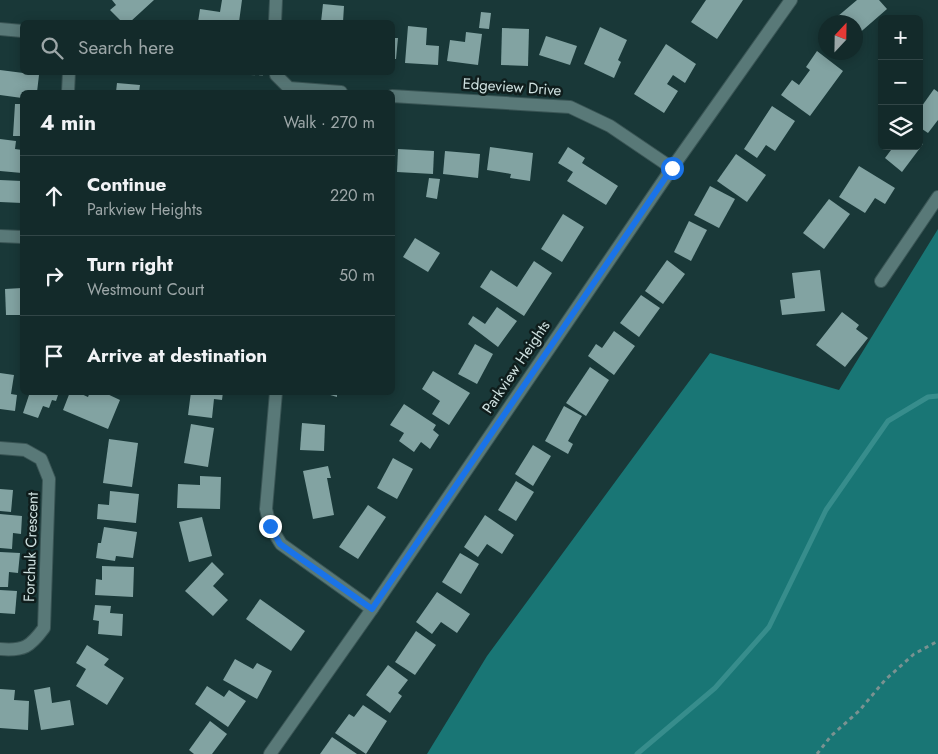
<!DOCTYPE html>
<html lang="en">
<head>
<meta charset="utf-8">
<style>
  body { margin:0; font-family:Jost,sans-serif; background:#1c3232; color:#f1f3f6 }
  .controls { position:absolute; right:15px; top:15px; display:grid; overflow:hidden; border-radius:8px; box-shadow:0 2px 12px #0003 }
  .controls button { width:45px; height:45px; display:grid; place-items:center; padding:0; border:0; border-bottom:1px solid #324647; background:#132a2a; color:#f1f3f6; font:25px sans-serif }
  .compass { position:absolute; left:818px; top:15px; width:45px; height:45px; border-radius:50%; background:#132a2a; box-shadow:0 2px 12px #0003; rotate:22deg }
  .stop { position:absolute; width:15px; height:15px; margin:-11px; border:4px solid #1a73e8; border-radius:50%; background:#fff }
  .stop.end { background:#1a73e8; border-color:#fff; box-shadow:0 1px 5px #0008 }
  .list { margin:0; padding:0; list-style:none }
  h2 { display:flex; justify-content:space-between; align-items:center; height:65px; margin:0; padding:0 20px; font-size:21px }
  h2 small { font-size:16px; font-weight:400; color:#9da7a8 }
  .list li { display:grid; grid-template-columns:32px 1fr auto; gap:15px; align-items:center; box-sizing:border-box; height:80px; padding:0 20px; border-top:1px solid #324647 }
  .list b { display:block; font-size:19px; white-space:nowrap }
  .list p { margin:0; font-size:16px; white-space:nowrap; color:#9da7a8 }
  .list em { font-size:16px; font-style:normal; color:#9da7a8 }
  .icon { flex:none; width:28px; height:28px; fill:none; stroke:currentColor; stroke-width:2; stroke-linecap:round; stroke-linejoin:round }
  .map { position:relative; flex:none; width:938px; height:754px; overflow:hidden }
  .search { position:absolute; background:#132a2a; box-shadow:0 2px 12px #0003; left:20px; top:20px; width:375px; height:55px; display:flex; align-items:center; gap:12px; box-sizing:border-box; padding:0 18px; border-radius:8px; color:#9da7a8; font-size:19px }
  .panel { position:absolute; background:#132a2a; box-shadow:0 2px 12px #0003; left:20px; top:90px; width:375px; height:305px; border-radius:8px }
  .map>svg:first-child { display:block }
</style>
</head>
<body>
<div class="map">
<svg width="938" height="754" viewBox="0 0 938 754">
  <rect width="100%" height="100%" fill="#193838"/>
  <polygon fill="#197675" points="938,229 938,754 427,754 487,656 710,353 839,390"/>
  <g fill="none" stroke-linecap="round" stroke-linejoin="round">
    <polyline stroke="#378d8c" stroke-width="5" points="637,754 715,688 769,627 826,510 888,421 928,397 938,396"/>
  </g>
  <g fill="#82a3a2">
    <polygon points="112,0 154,0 130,22 122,22 110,10 116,5"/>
    <polygon points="222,0 242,0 239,22 198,22 200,9 220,12"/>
    <polygon points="706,0 743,0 717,39 691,22"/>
    <polygon points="857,0 879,0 887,9 856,36 856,22 831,22"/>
    <polygon points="323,4 344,6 343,22 321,22"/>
    <polygon points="481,12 491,13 489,29 479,28"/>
    <polygon points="408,26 427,28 426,45 439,46 438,65 405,63"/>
    <polygon points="600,27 627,40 618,60 621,62 614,78 584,64"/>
    <polygon points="502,28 529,29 528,66 501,65"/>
    <polygon points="466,32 482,34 478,65 447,61 450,40 465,42"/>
    <polygon points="546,36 577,46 570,65 539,55"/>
    <polygon points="392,38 398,38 396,59 392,59"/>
    <polygon points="666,44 696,64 685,83 673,75 667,84 678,91 664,113 634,94"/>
    <polygon points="817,51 843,71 810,116 781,95 792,80 799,85 810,70 806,67"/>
    <polygon points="0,70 39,75 37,92 22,92 22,98 0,95"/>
    <polygon points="117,83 140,85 139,92 116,92"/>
    <polygon points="934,89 938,92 938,120 928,133 919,127 919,110"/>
    <polygon points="227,90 227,92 207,92 207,91"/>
    <polygon points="15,104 22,104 22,136 13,136"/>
    <polygon points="772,106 795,121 775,151 766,145 757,158 744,149"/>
    <polygon points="0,139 16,141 15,149 22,150 22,173 0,171"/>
    <polygon points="919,141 923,144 902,172 885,158 894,146 919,146"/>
    <polygon points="490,147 533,153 530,181 510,178 511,174 487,170"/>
    <polygon points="568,147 585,158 582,163 618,186 606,205 567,181 573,172 558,163"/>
    <polygon points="398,149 434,151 433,174 397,172"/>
    <polygon points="445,151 480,154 478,178 443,174"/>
    <polygon points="736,154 766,175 747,202 717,181"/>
    <polygon points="859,166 895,188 885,204 875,198 865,213 839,197"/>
    <polygon points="429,178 440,179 437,199 426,197"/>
    <polygon points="0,180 22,181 22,203 0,202"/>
    <polygon points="710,186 735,199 719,228 694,215"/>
    <polygon points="829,199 850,214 824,249 803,233"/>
    <polygon points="563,214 584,227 562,262 541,249"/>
    <polygon points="689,221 707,230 691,261 674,252"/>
    <polygon points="415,238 440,253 428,272 403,257"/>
    <polygon points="667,260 685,274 663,304 645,291"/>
    <polygon points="534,261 552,273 524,316 480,287 491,270 517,287"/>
    <polygon points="820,270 825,311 782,315 780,300 795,298 792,273"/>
    <polygon points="22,288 22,315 6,315 5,289"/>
    <polygon points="641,295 660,308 639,337 620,323"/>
    <polygon points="497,307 517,321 498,347 468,324 473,316 485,324"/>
    <polygon points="842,312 859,325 856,329 868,338 845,367 816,345"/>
    <polygon points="614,331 635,346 614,375 588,356 596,344 602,348"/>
    <polygon points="475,344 493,354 477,384 458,374"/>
    <polygon points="590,367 609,380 586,416 566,403"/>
    <polygon points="433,371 470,393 449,425 432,414 440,401 422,389"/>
    <polygon points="0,373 14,375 11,394 17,395 15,411 0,409"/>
    <polygon points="30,392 59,392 56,401 52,400 49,408 43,406 38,418 23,413"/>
    <polygon points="70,392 77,392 88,397 90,392 103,392 120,400 108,429 63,410"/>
    <polygon points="191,392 223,392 222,400 214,399 212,418 188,415"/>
    <polygon points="320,392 337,392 337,397"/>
    <polygon points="404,404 436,425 433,430 439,435 430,449 421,442 414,452 399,441 404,433 390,425"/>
    <polygon points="564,406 582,416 568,441 573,444 568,454 545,441"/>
    <polygon points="302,423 325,425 324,451 300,450"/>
    <polygon points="191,424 214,428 208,467 184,463"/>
    <polygon points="109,439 138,443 132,487 103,483"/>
    <polygon points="533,445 551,456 533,486 515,474"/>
    <polygon points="393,458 413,469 397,499 377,488"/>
    <polygon points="328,466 331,478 327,478 334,515 313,519 303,471"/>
    <polygon points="200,476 221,477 220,509 177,508 178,484 200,485"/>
    <polygon points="516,481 534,492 516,521 498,510"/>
    <polygon points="0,489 13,490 11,512 0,511"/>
    <polygon points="110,491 139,494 136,523 97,519 98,504 109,505"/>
    <polygon points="368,505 386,517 358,559 339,547"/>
    <polygon points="0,514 22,516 21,534 13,533 12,549 0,548"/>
    <polygon points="485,515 514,535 502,554 487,544 478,557 464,547"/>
    <polygon points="202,517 212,556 189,562 179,522"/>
    <polygon points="104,527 137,532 133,558 116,556 115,561 96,558 98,543 101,543"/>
    <polygon points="0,552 20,553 18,573 9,572 8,587 0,587"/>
    <polygon points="460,553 479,564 461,594 442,582"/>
    <polygon points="212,562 224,574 213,586 228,600 213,616 185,591"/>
    <polygon points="102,566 134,567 133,597 95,595 96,579 102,580"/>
    <polygon points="0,590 17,591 15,614 0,613"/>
    <polygon points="437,592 470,614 457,633 441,622 432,634 416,622"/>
    <polygon points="260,599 305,631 291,651 246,619"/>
    <polygon points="95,605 111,606 110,613 123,614 122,636 98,634 99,621 93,620"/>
    <polygon points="416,631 436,645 415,675 395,662"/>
    <polygon points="87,645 109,659 104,665 124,678 107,705 76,686 86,669 76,663"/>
    <polygon points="235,659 253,669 257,663 272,671 257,699 223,680"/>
    <polygon points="388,665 408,680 398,693 402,696 390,713 366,695"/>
    <polygon points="207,686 224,697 229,690 246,701 228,727 195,704"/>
    <polygon points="50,687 52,703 70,700 74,725 41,730 34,690"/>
    <polygon points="0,689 15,690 14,700 29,701 28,730 0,728"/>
    <polygon points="363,705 387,721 366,754 335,733 349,714 354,717"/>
    <polygon points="210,721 227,734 212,754 194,754 189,750"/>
    <polygon points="332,737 357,754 320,754"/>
  </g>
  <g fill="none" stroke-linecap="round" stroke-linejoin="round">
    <defs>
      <g id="street">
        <polyline points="275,22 276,0"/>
        <polyline points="0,29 22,31"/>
        <polyline points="276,72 276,75 289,88 341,92"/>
        <polyline points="68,92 69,72"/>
        <polyline points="392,96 570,107 610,126 672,168"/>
        <polyline points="0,236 22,237"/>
        <polyline points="881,281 938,197"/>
        <polyline points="276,392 266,509 270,526 281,544 372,609"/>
        <path d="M0,448L25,450L41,459L49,479L44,628C30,647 24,651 0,649"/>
        <polyline points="270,754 372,609 672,168 791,0"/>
      </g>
    </defs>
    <use href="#street" stroke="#3a5555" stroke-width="14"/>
    <g stroke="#7a9291" stroke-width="3" stroke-dasharray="4 4" stroke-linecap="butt">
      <polyline points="219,72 263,74"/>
      <polyline points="817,754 831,736 859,711 885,680 914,654 938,641"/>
    </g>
    <use href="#street" stroke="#597978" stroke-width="12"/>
  </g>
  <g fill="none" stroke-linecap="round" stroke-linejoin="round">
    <polyline stroke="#1a73e8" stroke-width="6" points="270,526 280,544 372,609 672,168"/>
  </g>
  <g text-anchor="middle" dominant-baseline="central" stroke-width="5" stroke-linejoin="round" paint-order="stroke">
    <g font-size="15" fill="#cfe1e0" stroke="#0f1d1c">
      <text transform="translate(512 87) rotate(4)">Edgeview Drive</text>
      <text transform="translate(516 367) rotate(-56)">Parkview Heights</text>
      <text transform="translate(31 547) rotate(-88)">Forchuk Crescent</text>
    </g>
  </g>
</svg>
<div class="controls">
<button>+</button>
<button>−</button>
<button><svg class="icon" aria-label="layers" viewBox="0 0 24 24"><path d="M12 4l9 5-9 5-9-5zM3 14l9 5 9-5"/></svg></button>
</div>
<svg class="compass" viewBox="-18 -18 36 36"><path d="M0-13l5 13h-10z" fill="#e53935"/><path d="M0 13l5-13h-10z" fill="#9da7a8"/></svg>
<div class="stop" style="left:672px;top:168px"></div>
<div class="stop end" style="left:270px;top:526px"></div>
<div class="search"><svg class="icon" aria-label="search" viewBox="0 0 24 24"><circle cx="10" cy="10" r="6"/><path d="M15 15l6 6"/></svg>Search here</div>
<section class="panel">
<h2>4 min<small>Walk · 270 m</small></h2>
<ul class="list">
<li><svg class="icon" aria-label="ahead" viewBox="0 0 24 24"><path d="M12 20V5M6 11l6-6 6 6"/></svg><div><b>Continue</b><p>Parkview Heights</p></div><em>220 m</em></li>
<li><svg class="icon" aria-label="right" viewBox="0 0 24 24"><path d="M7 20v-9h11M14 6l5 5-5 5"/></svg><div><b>Turn right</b><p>Westmount Court</p></div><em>50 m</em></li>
<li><svg class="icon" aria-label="arrive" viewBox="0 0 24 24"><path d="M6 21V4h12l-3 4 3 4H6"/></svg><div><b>Arrive at destination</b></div></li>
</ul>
</section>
</div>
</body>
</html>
